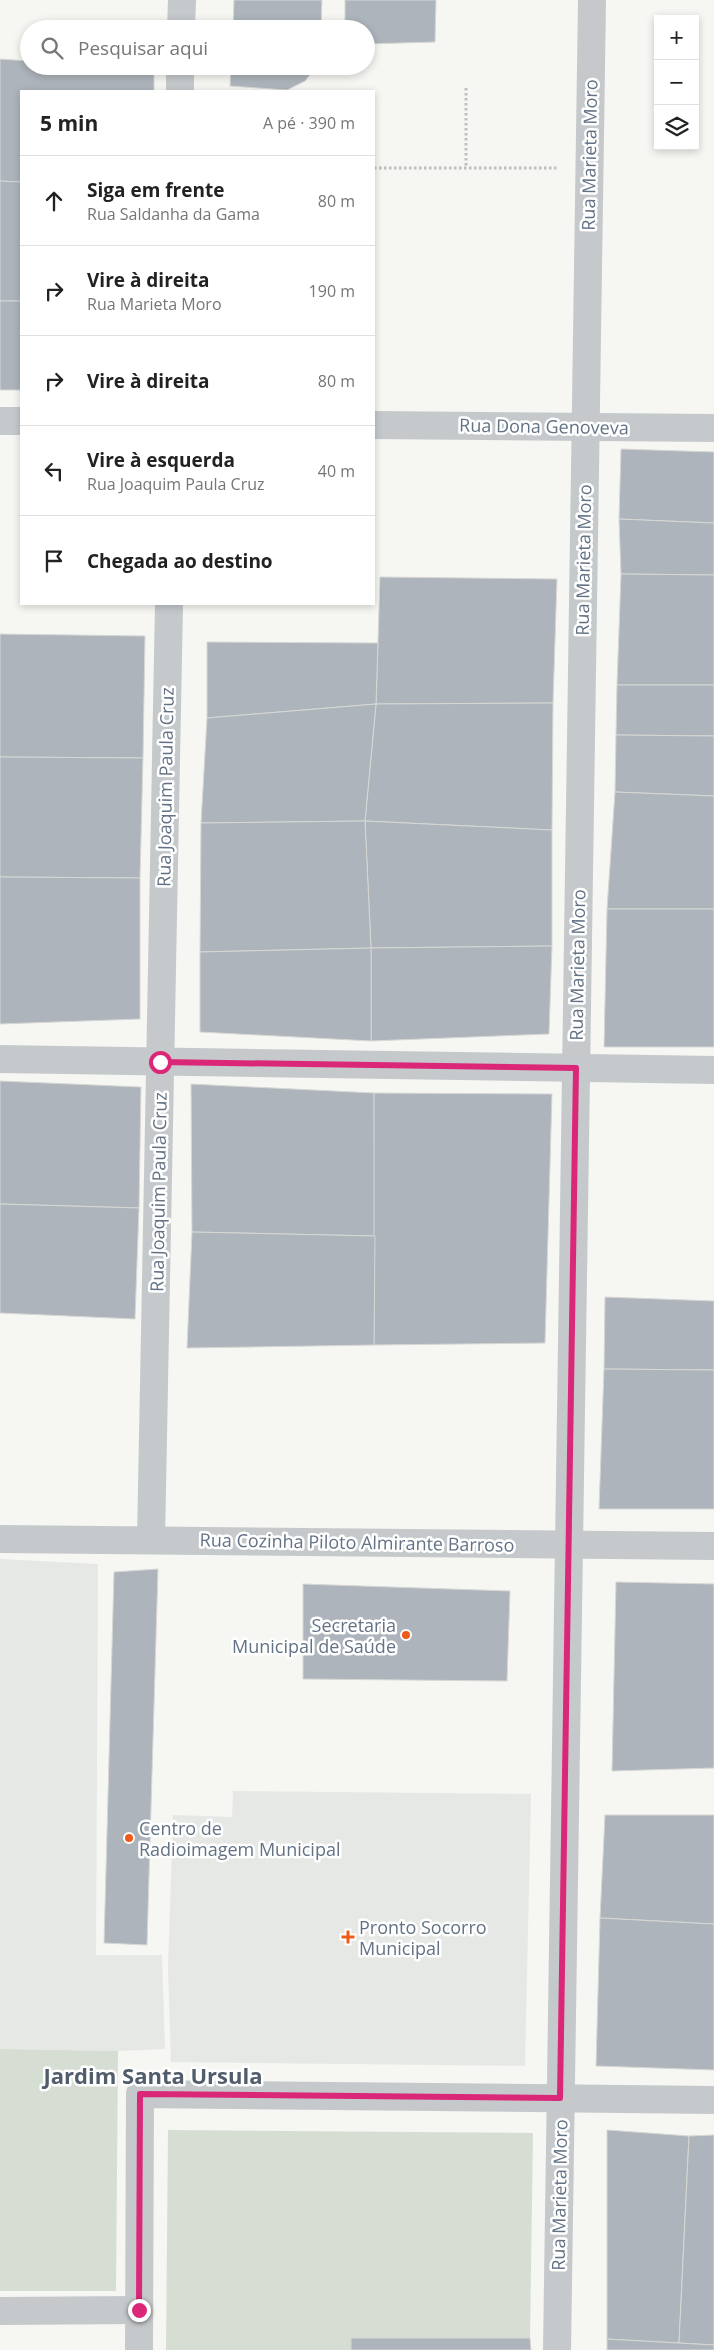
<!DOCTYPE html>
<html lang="pt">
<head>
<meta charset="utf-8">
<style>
  body { margin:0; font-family:"Open Sans",sans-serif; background:#f2f2f2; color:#222 }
  .controls { position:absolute; right:15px; top:15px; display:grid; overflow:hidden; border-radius:0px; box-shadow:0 2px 8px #0003 }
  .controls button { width:45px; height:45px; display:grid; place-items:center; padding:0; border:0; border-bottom:1px solid #e0e0e0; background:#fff; color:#222; font:25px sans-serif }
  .stop { position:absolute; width:15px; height:15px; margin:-11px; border:4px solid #db2777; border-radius:50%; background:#fff }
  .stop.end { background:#db2777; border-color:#fff; box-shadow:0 1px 5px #0008 }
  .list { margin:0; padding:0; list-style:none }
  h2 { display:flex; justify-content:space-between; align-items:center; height:65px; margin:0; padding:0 20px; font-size:21px }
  h2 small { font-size:16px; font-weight:400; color:#767676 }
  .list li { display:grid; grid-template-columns:32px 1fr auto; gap:15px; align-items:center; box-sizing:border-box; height:90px; padding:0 20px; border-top:1px solid #e0e0e0 }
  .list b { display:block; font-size:19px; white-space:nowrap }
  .list p { margin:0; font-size:16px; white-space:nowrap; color:#767676 }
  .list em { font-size:16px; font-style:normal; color:#767676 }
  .icon { flex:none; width:28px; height:28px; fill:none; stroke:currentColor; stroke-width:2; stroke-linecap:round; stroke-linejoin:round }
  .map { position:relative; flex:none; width:714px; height:2350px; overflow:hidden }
  .search { position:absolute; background:#fff; box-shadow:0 2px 8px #0003; left:20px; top:20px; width:355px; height:55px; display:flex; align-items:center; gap:12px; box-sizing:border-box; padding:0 18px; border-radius:28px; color:#767676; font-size:19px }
  .panel { position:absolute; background:#fff; box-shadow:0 2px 8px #0003; left:20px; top:90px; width:355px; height:515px; border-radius:0px }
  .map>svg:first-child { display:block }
</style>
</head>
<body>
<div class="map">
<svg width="714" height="2350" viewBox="0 0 714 2350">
  <rect width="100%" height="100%" fill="#f6f6f2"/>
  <g fill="#e6e8e5">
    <polygon points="0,1559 98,1564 96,1955 162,1955 165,2049 118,2051 0,2049"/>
    <polygon points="233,1791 531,1794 525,2066 171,2062 168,1968 173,1815 232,1817"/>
  </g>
  <g fill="#d6ded3">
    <polygon points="0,2049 118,2051 116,2291 0,2291"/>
    <polygon points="168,2130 533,2133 530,2338 351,2338 351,2350 166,2350"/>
  </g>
  <g fill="#adb4bb" stroke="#d7d7d5">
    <polygon points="234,0 322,0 321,29 233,29"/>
    <polygon points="345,0 436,0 435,42 366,44 366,29 345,29"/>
    <polygon points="0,59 29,61 29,66 154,69 154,91 21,91 21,182 0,181"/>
    <polygon points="231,66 317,66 305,81 287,90 230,86"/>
    <polygon points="0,181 21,182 21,301 0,301"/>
    <rect x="0" y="301" width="21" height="89"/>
    <polygon points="621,449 714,452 714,523 619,519"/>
    <polygon points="619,519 714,523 714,575 621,574"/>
    <polygon points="621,574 714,575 714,685 617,685"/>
    <polygon points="380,577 557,579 553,703 376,704"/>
    <polygon points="0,634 145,636 143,758 0,757"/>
    <polygon points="207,642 378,643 376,704 207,718"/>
    <polygon points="617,685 714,685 714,736 616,735"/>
    <polygon points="553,703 552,830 365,821 376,704"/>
    <polygon points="376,704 365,821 201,823 207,718"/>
    <polygon points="616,735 714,736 714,796 615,792"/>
    <polygon points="0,757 143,758 140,878 0,877"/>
    <polygon points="615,792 714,796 714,909 607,909"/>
    <polygon points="365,821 552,830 552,946 371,948"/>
    <polygon points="365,821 371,948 200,952 201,823"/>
    <polygon points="0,877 140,878 140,1019 0,1024"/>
    <polygon points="607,909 714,909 714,1047 604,1047"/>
    <polygon points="552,946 549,1034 371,1041 371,948"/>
    <polygon points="371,948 371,1041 200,1032 200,952"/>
    <polygon points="0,1081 141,1087 139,1208 0,1204"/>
    <polygon points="191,1084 374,1093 375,1236 192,1232"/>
    <polygon points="374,1093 552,1094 545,1343 374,1345"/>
    <polygon points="0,1204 139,1208 135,1319 0,1313"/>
    <polygon points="192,1232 375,1236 374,1345 187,1348"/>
    <polygon points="605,1297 714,1301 714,1370 604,1369"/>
    <polygon points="604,1369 714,1370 714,1509 599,1509"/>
    <polygon points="158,1569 147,1945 104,1943 114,1572"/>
    <polygon points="616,1582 714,1584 714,1768 612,1771"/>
    <polygon points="303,1584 510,1591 507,1681 303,1679"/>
    <polygon points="605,1815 714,1815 714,1924 600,1918"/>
    <polygon points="600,1918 714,1924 714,2070 596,2066"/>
    <polygon points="607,2130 689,2136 679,2343 607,2339"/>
    <polygon points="714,2135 714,2345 679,2343 689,2136"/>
    <polygon points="351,2338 530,2338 531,2350 351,2350"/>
    <polygon points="607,2339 714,2345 714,2350 607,2350"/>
  </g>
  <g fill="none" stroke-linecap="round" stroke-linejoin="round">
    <g stroke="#bfc0c3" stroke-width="3" stroke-dasharray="2.5 2.5" stroke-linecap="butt">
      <polyline points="466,88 466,168"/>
      <polyline points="374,168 558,168"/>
    </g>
    <g stroke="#c5c9cc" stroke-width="28">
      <polyline points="181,29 182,0"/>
      <polyline points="180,91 180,66"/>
      <polyline points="0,421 21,421"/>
      <polyline points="374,425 714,428"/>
      <polyline points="0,1059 714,1070"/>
      <polyline points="0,1539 714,1546"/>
      <polyline points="151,1540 169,604"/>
      <polyline points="0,2311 139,2310"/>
      <polyline points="139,2350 140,2094 714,2100"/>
      <polyline points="557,2350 592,0"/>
    </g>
  </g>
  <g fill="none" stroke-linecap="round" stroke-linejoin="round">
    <polyline stroke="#db2777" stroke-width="6" points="139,2310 140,2094 560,2098 576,1068 160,1062"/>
  </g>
  <g fill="#f05a18" stroke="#fff" stroke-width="2">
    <circle cx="406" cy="1635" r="5"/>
    <circle cx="129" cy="1838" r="5"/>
    <path d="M345.5 1929.5h5v5h5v5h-5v5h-5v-5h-5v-5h5z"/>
  </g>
  <g text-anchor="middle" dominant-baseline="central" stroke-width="5" stroke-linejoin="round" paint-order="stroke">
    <g font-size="18" fill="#637385" stroke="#fff">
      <text transform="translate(589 155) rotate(-89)">Rua Marieta Moro</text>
      <text transform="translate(544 426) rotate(1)">Rua Dona Genoveva</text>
      <text transform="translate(583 560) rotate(-89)">Rua Marieta Moro</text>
      <text transform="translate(165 787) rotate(-89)">Rua Joaquim Paula Cruz</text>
      <text transform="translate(577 965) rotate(-89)">Rua Marieta Moro</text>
      <text transform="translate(158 1192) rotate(-89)">Rua Joaquim Paula Cruz</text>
      <text transform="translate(357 1542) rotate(1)">Rua Cozinha Piloto Almirante Barroso</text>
      <text transform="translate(559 2195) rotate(-89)">Rua Marieta Moro</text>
    </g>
    <g font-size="18" fill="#637385" stroke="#fff" text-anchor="start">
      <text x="396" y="1625" text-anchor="end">Secretaria<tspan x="396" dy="21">Municipal de Saúde</tspan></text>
      <text x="139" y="1828">Centro de<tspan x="139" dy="21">Radioimagem Municipal</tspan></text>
      <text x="359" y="1927">Pronto Socorro<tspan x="359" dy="21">Municipal</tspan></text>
    </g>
    <g font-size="22" font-weight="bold" fill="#515d6a" stroke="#fff">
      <text x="153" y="2075">Jardim Santa Ursula</text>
    </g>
  </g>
</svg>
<div class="controls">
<button>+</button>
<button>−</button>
<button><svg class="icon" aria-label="layers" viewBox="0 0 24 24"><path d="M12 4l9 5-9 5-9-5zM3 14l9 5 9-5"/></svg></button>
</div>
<div class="stop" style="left:160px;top:1062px"></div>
<div class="stop end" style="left:139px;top:2310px"></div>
<div class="search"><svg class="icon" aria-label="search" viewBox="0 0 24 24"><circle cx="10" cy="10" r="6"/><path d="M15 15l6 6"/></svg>Pesquisar aqui</div>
<section class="panel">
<h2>5 min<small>A pé · 390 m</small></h2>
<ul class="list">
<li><svg class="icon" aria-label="ahead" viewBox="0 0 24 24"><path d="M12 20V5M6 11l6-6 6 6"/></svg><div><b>Siga em frente</b><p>Rua Saldanha da Gama</p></div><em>80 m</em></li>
<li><svg class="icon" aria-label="right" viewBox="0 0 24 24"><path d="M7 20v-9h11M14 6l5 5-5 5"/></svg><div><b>Vire à direita</b><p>Rua Marieta Moro</p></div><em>190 m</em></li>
<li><svg class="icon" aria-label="right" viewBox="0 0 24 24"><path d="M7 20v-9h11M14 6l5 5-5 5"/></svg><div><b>Vire à direita</b></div><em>80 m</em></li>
<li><svg class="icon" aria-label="left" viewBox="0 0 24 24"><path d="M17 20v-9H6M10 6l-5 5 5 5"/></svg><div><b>Vire à esquerda</b><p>Rua Joaquim Paula Cruz</p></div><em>40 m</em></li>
<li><svg class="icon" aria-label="arrive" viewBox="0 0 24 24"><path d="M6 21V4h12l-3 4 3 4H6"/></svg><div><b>Chegada ao destino</b></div></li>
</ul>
</section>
</div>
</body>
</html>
